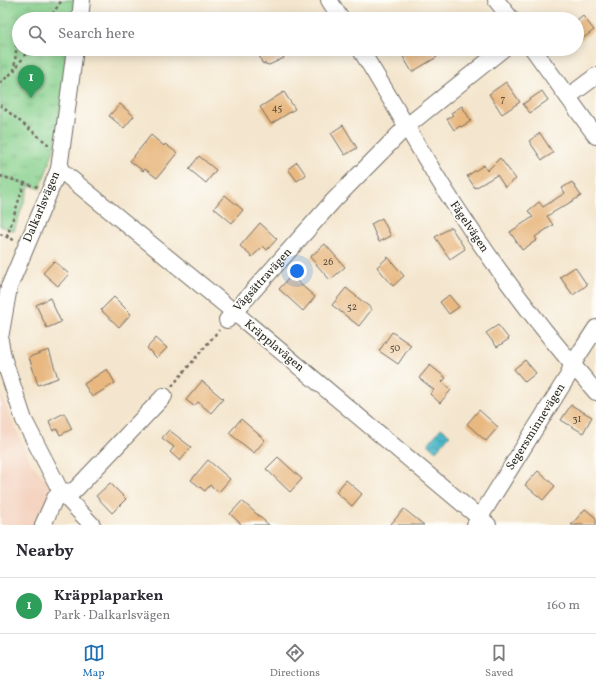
<!DOCTYPE html>
<html lang="en">
<head>
<meta charset="utf-8">
<style>
  body { margin:0; font-family:Vollkorn,serif; background:#f7f7f7; color:#2b2b33 }
  .you { position:absolute; left:297px; top:271px; width:14px; height:14px; margin:-10px; border:3px solid #fff; border-radius:50%; background:#1a73e8; box-shadow:0 0 0 6px #1a73e833 }
  .badge { display:grid; place-items:center; width:26px; height:26px; border-radius:50%; background:#1f6fb2; color:#fff; font-size:13px; font-weight:700 }
  .pin { position:absolute; translate:-50% -33px; filter:drop-shadow(0 1px 2px #0008) }
  .pin::after { content:''; position:absolute; top:21px; width:14px; height:12px; background:inherit; clip-path:polygon(0 0,100% 0,50% 100%) }
  .list { margin:0; padding:0; list-style:none }
  h2 { display:flex; justify-content:space-between; align-items:center; height:52px; margin:0; padding:0 16px; font-size:17px }
  h2 small { font-size:13px; font-weight:400; color:#7c7c81 }
  .list li { display:grid; grid-template-columns:26px 1fr auto; gap:12px; align-items:center; box-sizing:border-box; height:56px; padding:0 16px; border-top:1px solid #e1e1e2 }
  .list b { display:block; font-size:15px; white-space:nowrap }
  .list p { margin:0; font-size:13px; white-space:nowrap; color:#7c7c81 }
  .list em { font-size:13px; font-style:normal; color:#7c7c81 }
  .icon { flex:none; width:22px; height:22px; fill:none; stroke:currentColor; stroke-width:2; stroke-linecap:round; stroke-linejoin:round }
  .map { position:relative; flex:none; width:596px; height:525px; overflow:hidden }
  .search { position:absolute; background:#fff; box-shadow:0 2px 10px #0003; left:12px; right:12px; top:12px; height:44px; display:flex; align-items:center; gap:10px; box-sizing:border-box; padding:0 14px; border-radius:22px; color:#7c7c81; font-size:15px }
  .sheet { height:108px; background:#fff }
  nav { display:flex; justify-content:space-around; align-items:center; box-sizing:border-box; height:56px; border-top:1px solid #e1e1e2; background:#fff; font-size:11px; color:#7c7c81 }
  nav a { display:grid; justify-items:center; gap:2px }
  nav .on { color:#1f6fb2 }
  .map>svg:first-child { display:block }
</style>
</head>
<body>
<div class="map">
<svg width="596" height="525" viewBox="0 0 596 525">
  <defs>
    <pattern id="park-tufts" width="24" height="20" patternUnits="userSpaceOnUse"><rect width="24" height="20" fill="#85cf8b"/><path d="M3 7l-1-3M5 7V3M7 7l1-3M15 17l-1-3M17 17v-4M19 17l1-3" fill="none" stroke="#6da872"/></pattern>
    <pattern id="water-waves" width="16" height="10" patternUnits="userSpaceOnUse"><rect width="16" height="10" fill="#4bb7c7"/><path d="M0 5q4-4 8 0t8 0" fill="none" stroke="#3f95a2"/></pattern>
  </defs>
  <rect width="100%" height="100%" fill="#fdfcf7"/>
  <filter id="ink" filterUnits="userSpaceOnUse"><feTurbulence type="fractalNoise" baseFrequency=".025" numOctaves="2"/><feDisplacementMap in="SourceGraphic" scale="8" xChannelSelector="R" yChannelSelector="G"/><feConvolveMatrix kernelMatrix="1 2 1 2 8 2 1 2 1" color-interpolation-filters="sRGB"/></filter>
  <filter id="wash" filterUnits="userSpaceOnUse"><feTurbulence type="fractalNoise" baseFrequency=".012" numOctaves="4" result="noise"/><feDisplacementMap in="SourceGraphic" scale="16" xChannelSelector="R" yChannelSelector="G"/><feGaussianBlur stdDeviation="0.9" result="paint"/><feColorMatrix in="noise" values="0 0 0 0 0 0 0 0 0 0 0 0 0 0 0 0 0 1.4 0 .05"/><feComposite in="paint" operator="in"/></filter>
  <g filter="url(#wash)">
    <rect width="100%" height="100%" fill="#f4e6ce"/>
    <polygon fill="#f4d3c0" points="0,392 31,463 54,489 37,525 0,525"/>
    <polygon fill="url(#park-tufts)" stroke="#587d5b" points="0,0 77,0 74,19 19,19 19,49 69,49 55,147 40,189 0,175"/>
    <polygon fill="#85cf8b" stroke="#587d5b" points="0,175 30,185 14,231 0,226"/>
    <polygon fill="url(#water-waves)" stroke="#3b7179" points="441,428 450,435 436,451 428,444"/>
    <g id="blocks">
      <g fill="#e8b880">
        <polygon points="583,16 594,30 577,43 577,21"/>
        <polygon points="265,49 280,49 284,58 269,65 262,63 258,52"/>
        <polygon points="408,49 432,49 437,57 412,72 401,53"/>
        <polygon points="506,82 520,102 502,114 489,94"/>
        <polygon points="542,91 548,100 530,113 523,104"/>
        <polygon points="284,92 295,109 271,124 260,107"/>
        <polygon points="120,104 134,116 124,128 109,116"/>
        <polygon points="462,106 471,121 461,127 460,126 454,130 447,119 453,115 451,113"/>
        <polygon points="343,125 357,148 345,155 331,133"/>
        <polygon points="540,133 553,153 542,160 529,141"/>
        <polygon points="151,135 164,146 165,144 177,153 157,178 145,169 143,171 130,161"/>
        <polygon points="199,156 216,170 206,183 189,169"/>
        <polygon points="500,158 516,179 505,187 497,175 475,188 467,176 484,165 487,171"/>
        <polygon points="297,162 306,175 297,181 288,169"/>
        <polygon points="572,182 581,196 547,216 553,225 535,237 537,240 522,250 510,232 533,217 528,211 539,202 543,207 565,193 562,188"/>
        <polygon points="225,195 243,210 232,223 214,208"/>
        <polygon points="382,218 391,236 379,242 371,224"/>
        <polygon points="260,223 277,239 267,250 263,246 252,257 240,246"/>
        <polygon points="451,227 465,249 450,259 435,237"/>
        <polygon points="325,244 345,267 330,280 310,257"/>
        <polygon points="388,257 404,276 393,286 377,267"/>
        <polygon points="54,261 69,274 58,286 43,273"/>
        <polygon points="575,267 587,285 573,295 560,277"/>
        <polygon points="291,276 315,297 303,311 279,289"/>
        <polygon points="346,288 372,309 359,326 332,305"/>
        <polygon points="449,295 459,307 449,314 440,302"/>
        <polygon points="114,297 131,314 119,327 101,310"/>
        <polygon points="50,298 61,322 47,328 36,305"/>
        <polygon points="498,325 509,339 497,347 486,333"/>
        <polygon points="392,332 411,345 398,364 379,351"/>
        <polygon points="156,338 167,348 157,358 147,348"/>
        <polygon points="49,350 58,378 38,385 29,357"/>
        <polygon points="525,360 536,373 525,382 514,369"/>
        <polygon points="430,365 446,378 442,382 451,390 440,403 430,394 434,390 419,378"/>
        <polygon points="107,369 115,383 92,397 84,384"/>
        <polygon points="202,381 223,399 211,413 198,402 194,406 186,400"/>
        <polygon points="571,405 592,417 583,433 561,420"/>
        <polygon points="479,410 498,427 486,441 467,424"/>
        <polygon points="64,413 72,429 60,435 57,429 53,431 49,421"/>
        <polygon points="241,419 265,440 254,453 229,433"/>
        <polygon points="169,430 191,447 180,461 170,452 174,447 162,438"/>
        <polygon points="278,457 302,479 290,492 266,469"/>
        <polygon points="208,460 230,479 219,492 210,485 205,491 191,480"/>
        <polygon points="538,471 555,486 543,500 525,485"/>
        <polygon points="346,480 362,494 352,506 336,492"/>
        <polygon points="110,483 126,499 112,513 96,496"/>
        <polygon points="242,501 269,525 242,525 230,514"/>
        <polygon points="404,509 424,525 390,525"/>
        <polygon points="585,509 596,518 596,525 571,525"/>
      </g>
    </g>
  </g>
  <g filter="url(#ink)">
    <use href="#blocks" fill-opacity="0" stroke="#716c64" stroke-width="1"/>
    <g fill="none" stroke-linecap="round" stroke-linejoin="round">
      <defs>
        <g id="minor">
          <polyline points="329,0 341,19"/>
          <polyline points="496,0 511,19"/>
          <polyline points="80,19 82,0"/>
          <path d="M360,49C393,101 422,156 456,207C498,272 545,334 596,392"/>
          <polyline points="533,49 596,136"/>
          <polyline points="568,97 596,76"/>
          <polyline points="59,169 234,312 488,525"/>
          <polyline points="227,320 334,200 407,126 503,49"/>
          <polyline points="0,338 9,287 59,169 75,49"/>
          <polyline points="0,341 3,357 24,420 61,492 92,525"/>
          <polyline points="43,525 55,498 61,492 74,491 164,396"/>
          <polyline points="475,525 568,376 572,365 596,328"/>
        </g>
      </defs>
      <use href="#minor" stroke="#716c64" stroke-width="18"/>
      <g stroke="#716c64" stroke-width="2.5" stroke-dasharray="3 3" stroke-linecap="butt">
        <polyline points="49,19 62,0"/>
        <polyline points="14,71 19,23"/>
        <polyline points="0,83 14,71 29,49"/>
        <polyline points="0,105 49,145"/>
        <polyline points="0,176 38,187"/>
        <polyline points="0,234 14,240"/>
        <polyline points="7,237 24,184"/>
        <polyline points="172,386 219,330"/>
      </g>
      <use href="#minor" stroke="#fff" stroke-width="16"/>
    </g>
  </g>
  <g text-anchor="middle" dominant-baseline="central" stroke-width="3.5" stroke-linejoin="round" paint-order="stroke">
    <g font-size="10" fill="#5a4e40">
      <text x="503" y="99">7</text>
      <text x="277" y="108">45</text>
      <text x="328" y="262">26</text>
      <text x="352" y="307">52</text>
      <text x="395" y="348">50</text>
      <text x="577" y="419">31</text>
    </g>
    <g font-size="12" fill="#2b2b2b" stroke="#fdfcf7">
      <text transform="translate(42 207) rotate(-67)">Dalkarlsvägen</text>
      <text transform="translate(469 227) rotate(56)">Fågelvägen</text>
      <text transform="translate(263 280) rotate(-48)">Vågsättravägen</text>
      <text transform="translate(274 346) rotate(40)">Kräpplavägen</text>
      <text transform="translate(536 427) rotate(-58)">Segersminnevägen</text>
    </g>
  </g>
</svg>
<div class="you"></div>
<div class="pin badge" style="left:31px;top:98px;background:#2e9e5b">1</div>
<div class="search"><svg class="icon" aria-label="search" viewBox="0 0 24 24"><circle cx="10" cy="10" r="6"/><path d="M15 15l6 6"/></svg>Search here</div>
</div>
<section class="sheet">
<h2>Nearby<small></small></h2>
<ul class="list">
<li><span class="badge" style="background:#2e9e5b">1</span><div><b>Kräpplaparken</b><p>Park · Dalkarlsvägen</p></div><em>160 m</em></li>
</ul>
</section>
<nav>
<a class="on"><svg class="icon" aria-label="map" viewBox="0 0 24 24"><path d="M3 6l6-2 6 2 6-2v14l-6 2-6-2-6 2zM9 4v14M15 6v14"/></svg>Map</a>
<a><svg class="icon" aria-label="directions" viewBox="0 0 24 24"><path d="M12 3l9 9-9 9-9-9zM9 14v-3h6M13 9l2 2-2 2"/></svg>Directions</a>
<a><svg class="icon" aria-label="saved" viewBox="0 0 24 24"><path d="M7 4h10v16l-5-4-5 4z"/></svg>Saved</a>
</nav>
</body>
</html>
